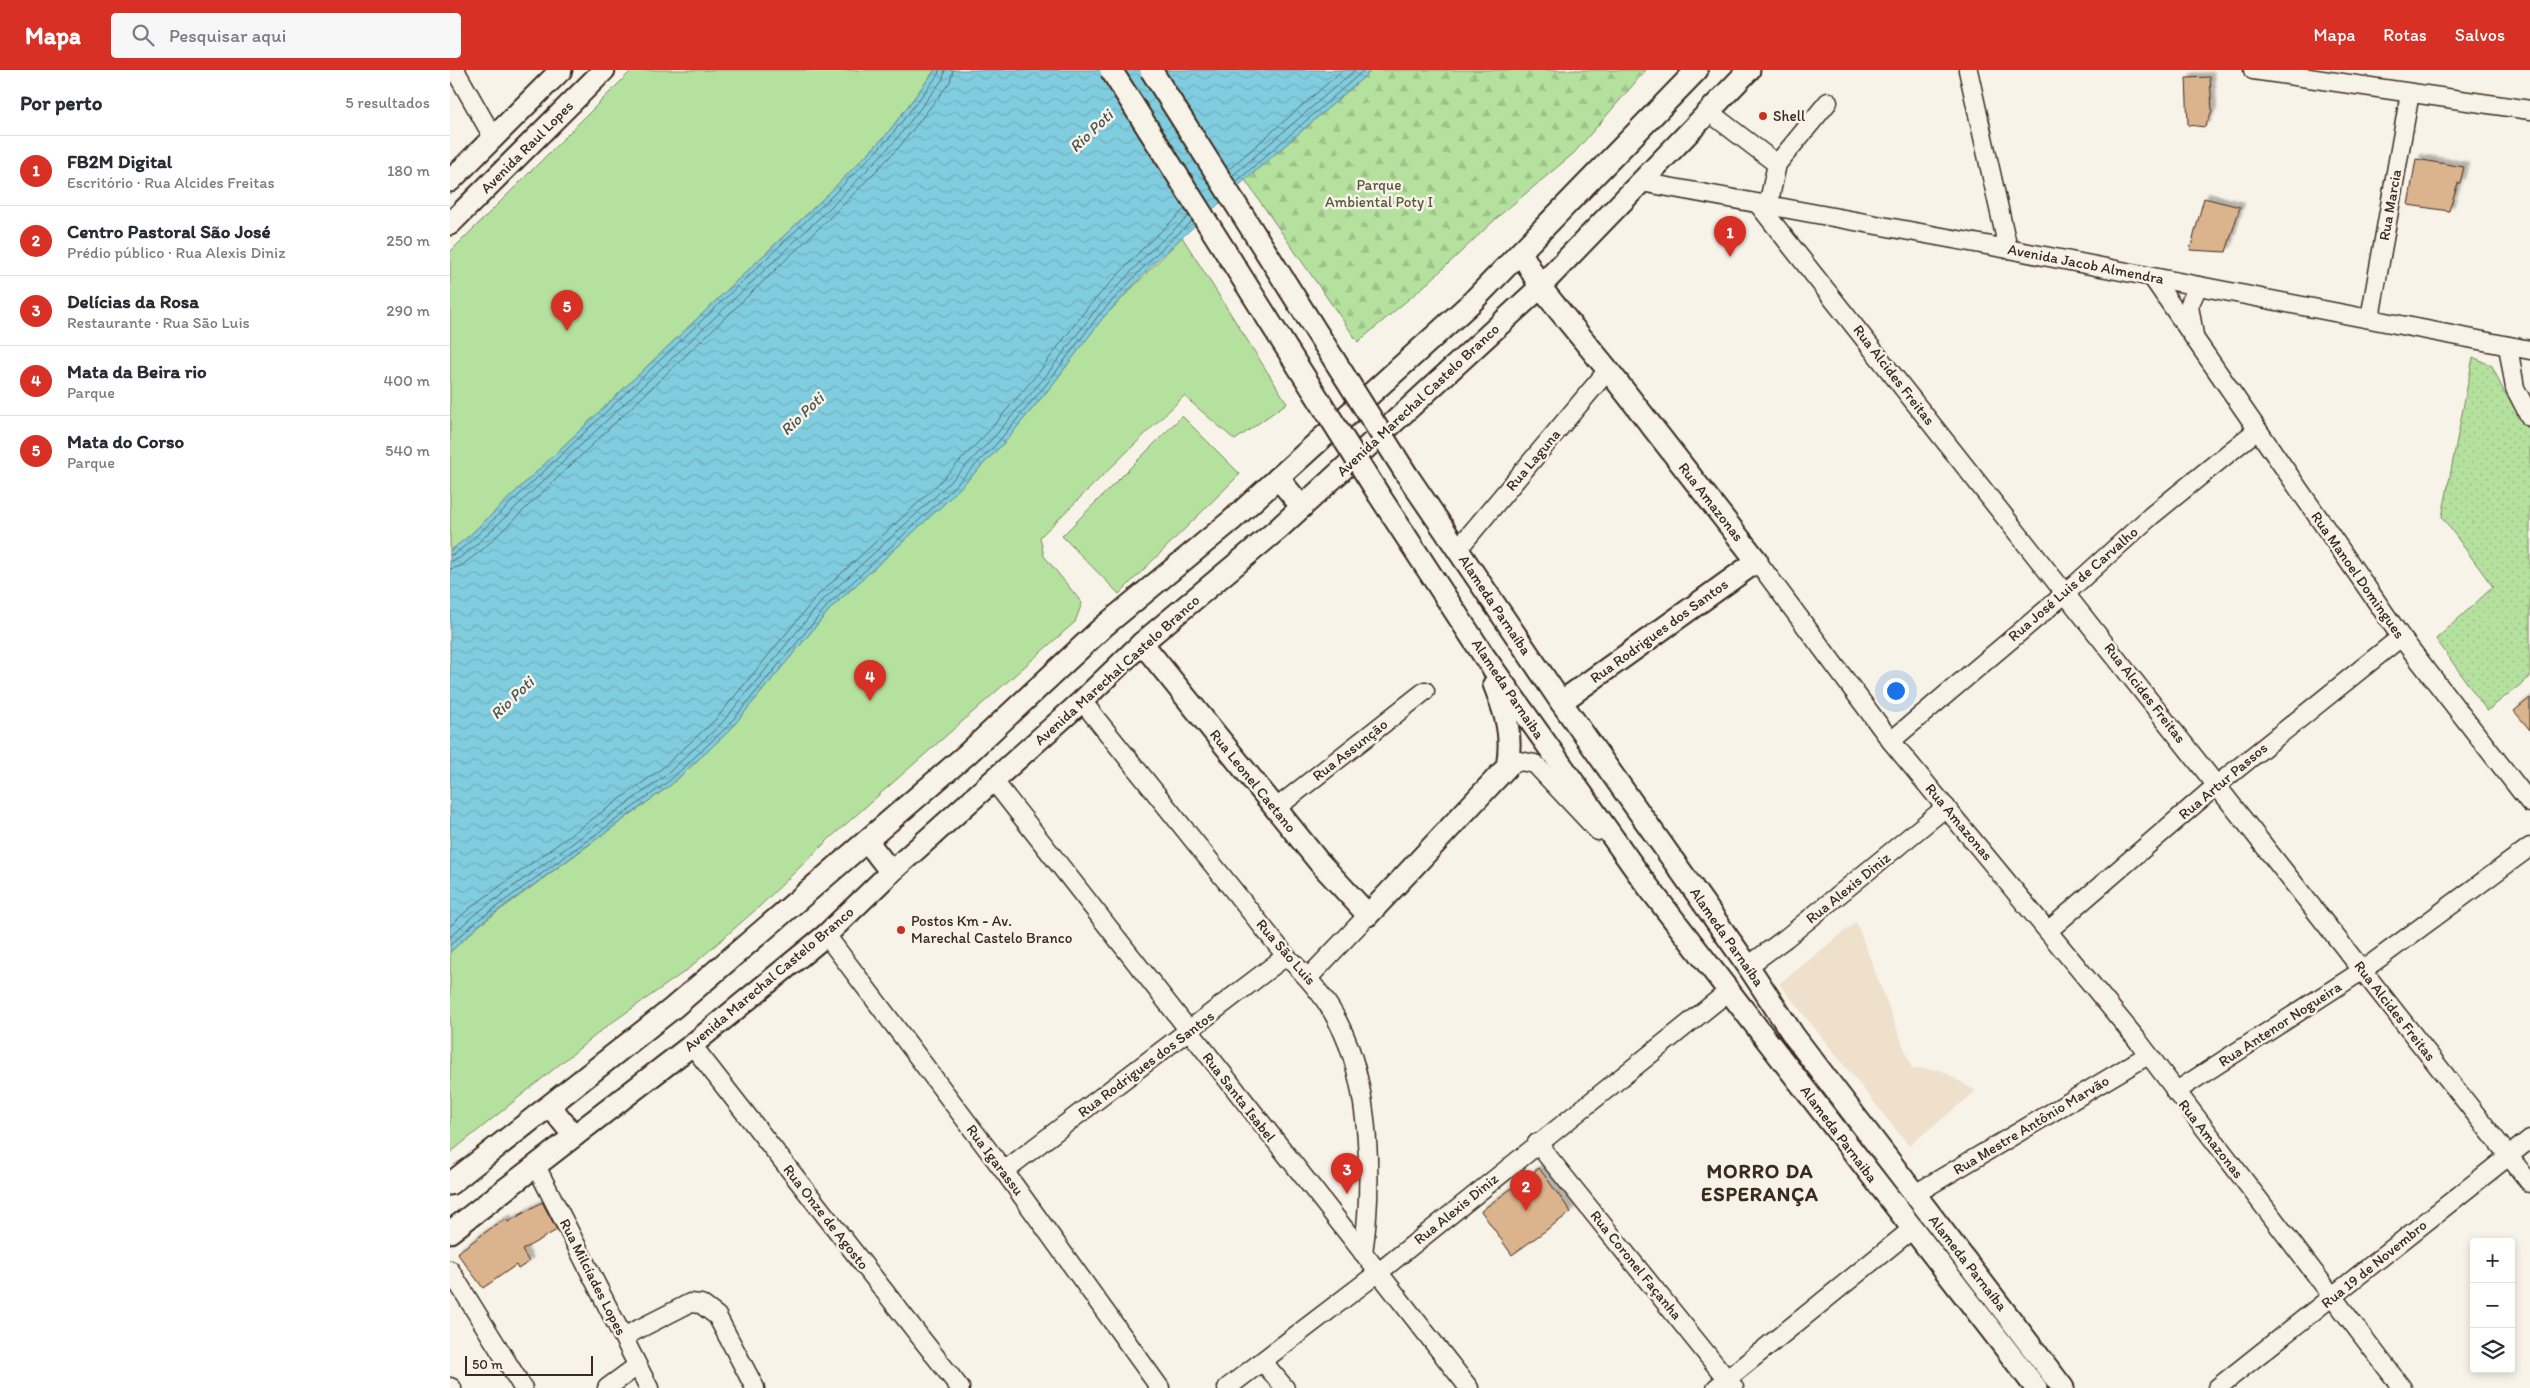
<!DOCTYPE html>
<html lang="pt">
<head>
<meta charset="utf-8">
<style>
  body { margin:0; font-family:Itim,sans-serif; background:#f7f7f7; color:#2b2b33 }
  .controls { position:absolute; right:15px; bottom:15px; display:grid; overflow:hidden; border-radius:5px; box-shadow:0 2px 8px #0003 }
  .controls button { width:45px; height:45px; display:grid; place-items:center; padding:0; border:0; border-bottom:1px solid #e1e1e2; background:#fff; color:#2b2b33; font:25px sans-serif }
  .scale { position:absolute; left:15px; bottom:12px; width:128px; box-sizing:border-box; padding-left:5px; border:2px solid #3b2a1e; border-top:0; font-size:14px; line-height:18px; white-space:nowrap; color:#3b2a1e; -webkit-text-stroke:4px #f7f3e8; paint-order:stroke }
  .you { position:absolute; left:1445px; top:620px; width:18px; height:18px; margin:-12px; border:4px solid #fff; border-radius:50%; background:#1a73e8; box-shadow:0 0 0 8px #1a73e833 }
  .badge { display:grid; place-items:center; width:32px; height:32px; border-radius:50%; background:#d93025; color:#fff; font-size:16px; font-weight:700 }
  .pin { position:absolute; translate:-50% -41px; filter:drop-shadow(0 1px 2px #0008) }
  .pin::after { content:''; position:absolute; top:26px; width:18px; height:15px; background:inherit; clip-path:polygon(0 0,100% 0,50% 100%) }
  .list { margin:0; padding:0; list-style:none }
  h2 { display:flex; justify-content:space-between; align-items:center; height:65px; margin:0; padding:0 20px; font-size:21px }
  h2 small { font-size:16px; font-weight:400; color:#7c7c81 }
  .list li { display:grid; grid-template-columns:32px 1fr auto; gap:15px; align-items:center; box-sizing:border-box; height:70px; padding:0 20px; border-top:1px solid #e1e1e2 }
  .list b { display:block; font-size:19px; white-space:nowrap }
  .list p { margin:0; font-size:16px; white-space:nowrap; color:#7c7c81 }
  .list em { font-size:16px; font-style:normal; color:#7c7c81 }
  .icon { flex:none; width:28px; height:28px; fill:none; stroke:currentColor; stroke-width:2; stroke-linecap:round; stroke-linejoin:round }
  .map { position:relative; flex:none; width:2080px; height:1318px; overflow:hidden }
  header { display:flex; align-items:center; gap:30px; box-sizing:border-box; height:70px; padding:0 25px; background:#d93025; color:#fff }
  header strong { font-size:24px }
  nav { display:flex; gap:28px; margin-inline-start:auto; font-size:18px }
  .search { width:350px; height:45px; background:#f7f7f7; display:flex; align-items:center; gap:12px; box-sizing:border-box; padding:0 18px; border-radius:5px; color:#7c7c81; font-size:19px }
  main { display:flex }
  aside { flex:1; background:#fff }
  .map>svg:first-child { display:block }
</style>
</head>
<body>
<header>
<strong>Mapa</strong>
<div class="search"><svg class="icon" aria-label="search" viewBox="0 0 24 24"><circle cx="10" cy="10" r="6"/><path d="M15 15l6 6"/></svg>Pesquisar aqui</div>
<nav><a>Mapa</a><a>Rotas</a><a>Salvos</a></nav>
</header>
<main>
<aside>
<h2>Por perto<small>5 resultados</small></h2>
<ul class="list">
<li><span class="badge">1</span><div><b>FB2M Digital</b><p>Escritório · Rua Alcides Freitas</p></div><em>180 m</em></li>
<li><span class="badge">2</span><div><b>Centro Pastoral São José</b><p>Prédio público · Rua Alexis Diniz</p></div><em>250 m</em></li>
<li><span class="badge">3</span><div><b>Delícias da Rosa</b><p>Restaurante · Rua São Luis</p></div><em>290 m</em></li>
<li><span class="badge">4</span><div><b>Mata da Beira rio</b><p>Parque</p></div><em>400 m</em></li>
<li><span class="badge">5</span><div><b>Mata do Corso</b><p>Parque</p></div><em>540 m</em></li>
</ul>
</aside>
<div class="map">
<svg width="2080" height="1318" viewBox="0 0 2080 1318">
  <defs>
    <pattern id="grass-dots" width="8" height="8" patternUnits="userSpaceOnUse" patternTransform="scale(1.25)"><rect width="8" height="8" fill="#b5e19f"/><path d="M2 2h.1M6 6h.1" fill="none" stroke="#9dc188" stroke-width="1.8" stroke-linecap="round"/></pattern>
    <pattern id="forest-firs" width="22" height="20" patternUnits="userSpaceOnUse" patternTransform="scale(1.25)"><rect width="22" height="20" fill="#b5e19f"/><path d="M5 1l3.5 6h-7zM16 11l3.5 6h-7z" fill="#9dc188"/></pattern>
    <pattern id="water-waves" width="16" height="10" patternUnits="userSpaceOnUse" patternTransform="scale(1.25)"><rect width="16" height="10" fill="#80cddf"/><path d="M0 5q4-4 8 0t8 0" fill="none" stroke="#70b0bf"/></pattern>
    <filter id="shadow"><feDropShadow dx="4.5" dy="-4.5" stdDeviation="1" flood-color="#0004"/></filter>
  </defs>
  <rect width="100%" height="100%" fill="#f7f3e8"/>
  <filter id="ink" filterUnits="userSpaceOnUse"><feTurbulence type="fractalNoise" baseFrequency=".02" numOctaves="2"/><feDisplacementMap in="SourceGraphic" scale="10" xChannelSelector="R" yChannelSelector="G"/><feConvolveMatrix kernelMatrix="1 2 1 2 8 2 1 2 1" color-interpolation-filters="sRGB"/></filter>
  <g filter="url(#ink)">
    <polygon fill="#efe0cc" points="1406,852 1462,998 1491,1000 1526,1021 1459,1076 1329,914"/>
    <polygon fill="url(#grass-dots)" stroke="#78865e" points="2023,287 2042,296 2054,322 2080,356 2080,607 2037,641 1986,569 2043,517 1992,447"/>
    <polygon fill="url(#forest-firs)" stroke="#78865e" points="922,0 1196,0 1124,83 1050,145 980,211 908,272 795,110"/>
    <g fill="#b5e19f" stroke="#78865e">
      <polygon points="182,0 485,0 437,64 379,123 19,466 0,481 0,182"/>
      <polygon points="732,167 837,333 785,370 734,326 590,467 594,486 632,533 625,552 379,769 310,836 237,900 157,956 0,1083 0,882 31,854 222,714 279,661 381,538 496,432 552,375 603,314 652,249"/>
      <polygon points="732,346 790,404 669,524 612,466"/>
    </g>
    <polygon fill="url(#water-waves)" stroke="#648c92" points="485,0 922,0 795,110 707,190 652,249 603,314 552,375 496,432 381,538 279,661 222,714 31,853 0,882 0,481 19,466 379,123 437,64"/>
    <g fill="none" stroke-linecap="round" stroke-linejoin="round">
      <g stroke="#576b6b" stroke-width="1">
        <polyline points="778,100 893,0"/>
        <polyline points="782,106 905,0"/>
        <polyline points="786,112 914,0"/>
        <polyline points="0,485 5,484 22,470 382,126 440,67 488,5 489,0"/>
        <polyline points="0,491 8,489 27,474 387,131 445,71 493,9 495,0"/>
        <polyline points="0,499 11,496 32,480 392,136 450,76 500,12 503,0"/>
        <polyline points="0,856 20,838 210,700 266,649 368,525 483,419 538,362 589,302 638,237 694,177 735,139"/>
        <polyline points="0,867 24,845 215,706 271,654 373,530 488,424 544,367 595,307 644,242 699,182 739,146"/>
        <polyline points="0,875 28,850 219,711 276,658 378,535 492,429 548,372 599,311 648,246 703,187 742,151"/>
      </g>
    </g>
    <g fill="#dbb38c" stroke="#3b2a1e" filter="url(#shadow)">
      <polygon points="1760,7 1762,41 1755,57 1738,55 1736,8"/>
      <polygon points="1966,89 2014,97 2010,113 2008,113 1999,141 1958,135"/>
      <polygon points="1754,128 1790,137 1776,182 1740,180"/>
      <polygon points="2080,628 2080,660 2064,641"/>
      <polygon points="1089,1098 1121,1142 1062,1185 1031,1141"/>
      <polygon points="92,1132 107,1160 72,1180 79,1192 68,1199 66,1195 33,1218 7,1183 44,1156 56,1149 58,1152"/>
    </g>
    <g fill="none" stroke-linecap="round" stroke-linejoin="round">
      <defs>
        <g id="minor">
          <polyline points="5,0 43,67"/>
          <polyline points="1518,0 1558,179"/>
          <polyline points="1803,0 2080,40"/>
          <polyline points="1259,42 1327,94"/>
          <polyline points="1191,112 1558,179 2080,280"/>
          <polyline points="1308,134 2080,1113"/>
          <polyline points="1318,136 1327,94 1378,32"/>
          <polyline points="1702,207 1951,567 2080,733"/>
          <polyline points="1920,248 1960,23"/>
          <polyline points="1744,265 1739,236 1748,216"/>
          <polyline points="2058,276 2065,318 2080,347"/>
          <polyline points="1007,480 1158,300"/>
          <polyline points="1307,491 1441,671 1689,972 1952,1318"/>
          <path d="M632,631L836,886C857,906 875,926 888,952C921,1014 923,1115 913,1183"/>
          <polyline points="1441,671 1616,523 1701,446 1807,360"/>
          <polyline points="1057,697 1070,691 1085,694 1148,761"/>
          <polyline points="543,710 1019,1318"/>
          <polyline points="825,739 975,621"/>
          <polyline points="1599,860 1767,715 1951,567"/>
          <polyline points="376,865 554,1101 710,1318"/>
          <polyline points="1298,896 1336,868 1496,737"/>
          <polyline points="858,908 918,845"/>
          <polyline points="242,975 510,1318"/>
          <polyline points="1725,1022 1913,900 2080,777"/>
          <polyline points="1087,1073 1284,1318"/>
          <polyline points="86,1096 199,1318"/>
          <polyline points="554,1101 836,886"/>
          <polyline points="1465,1124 1698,985"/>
          <polyline points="0,1200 73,1318"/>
          <polyline points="175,1266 240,1233 251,1234 267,1246 305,1318"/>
          <polyline points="813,1292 835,1318"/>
          <polyline points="0,1317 2,1318"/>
          <polyline points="157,1318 187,1296"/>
          <polyline points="777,1318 929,1202 1279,921"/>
          <polyline points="1266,1318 1461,1160"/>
          <polyline points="1767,1318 2080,1069"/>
        </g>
        <g id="major">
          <polyline points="0,111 111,0"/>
          <polyline points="0,154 154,0"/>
          <polyline points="1071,182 1090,217 1158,300 1307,491 1111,632"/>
          <polyline points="957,405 1111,632 1298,896 1344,966 1613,1318"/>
          <polyline points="828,408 852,437"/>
          <polyline points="929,425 1034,586 1193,810 1586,1318"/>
          <path d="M692,573L869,792L918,845L1057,697C1063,665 1056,645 1044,614"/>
          <polyline points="417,771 441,802"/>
          <polyline points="100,1036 124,1066"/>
          <polyline points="0,1114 223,938 517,684 653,557 782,450 1022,232 1247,0"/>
          <polyline points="0,1162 242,975 376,865 441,802 632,631 692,573 828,459 1084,223 1299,0"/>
        </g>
      </defs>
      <use href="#minor" stroke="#3b2a1e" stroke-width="21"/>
      <use href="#major" stroke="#3b2a1e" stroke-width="25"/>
      <use href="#minor" stroke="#f7f3e8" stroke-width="18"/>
      <use href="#major" stroke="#f7f3e8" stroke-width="21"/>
      <defs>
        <g id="major-bridge">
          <polyline points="661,0 929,425"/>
          <polyline points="701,0 957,405"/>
        </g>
      </defs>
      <use href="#major-bridge" stroke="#3b2a1e" stroke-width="25" stroke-linecap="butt"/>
      <use href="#major-bridge" stroke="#f7f3e8" stroke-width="21"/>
    </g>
  </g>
  <g fill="#c8321e" stroke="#f7f3e8" stroke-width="2">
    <circle cx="1313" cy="46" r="5"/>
    <circle cx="451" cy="860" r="5"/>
  </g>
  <g text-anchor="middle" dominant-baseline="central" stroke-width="5" stroke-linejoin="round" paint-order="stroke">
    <g font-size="15" fill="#3b2a1e" stroke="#f7f3e8" text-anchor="start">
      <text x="1323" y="46">Shell</text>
      <text x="461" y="851">Postos Km - Av.<tspan x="461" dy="17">Marechal Castelo Branco</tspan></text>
    </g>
    <g font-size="15" fill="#3b2a1e" stroke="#f7f3e8">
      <text transform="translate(77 77) rotate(-45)">Avenida Raul Lopes</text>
      <text transform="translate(1940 135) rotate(-80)">Rua Marcia</text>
      <text transform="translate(1636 194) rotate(11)">Avenida Jacob Almendra</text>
      <text transform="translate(1444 305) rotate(52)">Rua Alcides Freitas</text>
      <text transform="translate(968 330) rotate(-43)">Avenida Marechal Castelo Branco</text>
      <text transform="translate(1083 390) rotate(-50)">Rua Laguna</text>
      <text transform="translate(1261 432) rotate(52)">Rua Amazonas</text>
      <text transform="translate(1908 505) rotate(55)">Rua Manoel Domingues</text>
      <text transform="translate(1623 514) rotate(-41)">Rua José Luis de Carvalho</text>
      <text transform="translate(1045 535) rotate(56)">Alameda Parnaíba</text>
      <text transform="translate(1209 561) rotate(-36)">Rua Rodrigues dos Santos</text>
      <text transform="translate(667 600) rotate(-42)">Avenida Marechal Castelo Branco</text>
      <text transform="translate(1058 619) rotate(56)">Alameda Parnaiba</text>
      <text transform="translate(1695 623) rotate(52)">Rua Alcides Freitas</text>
      <text transform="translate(900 680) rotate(-38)">Rua Assunção</text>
      <text transform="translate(803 711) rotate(51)">Rua Leonel Caetano</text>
      <text transform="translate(1773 711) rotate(-40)">Rua Artur Passos</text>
      <text transform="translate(1509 752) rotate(50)">Rua Amazonas</text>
      <text transform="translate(1398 818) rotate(-39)">Rua Alexis Diniz</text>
      <text transform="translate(1277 867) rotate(55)">Alameda Parnaíba</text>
      <text transform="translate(836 882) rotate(49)">Rua São Luis</text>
      <text transform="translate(319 909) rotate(-40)">Avenida Marechal Castelo Branco</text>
      <text transform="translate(1945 941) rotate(52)">Rua Alcides Freitas</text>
      <text transform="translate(1830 954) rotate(-33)">Rua Antenor Nogueira</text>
      <text transform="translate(696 994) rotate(-37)">Rua Rodrigues dos Santos</text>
      <text transform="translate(789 1027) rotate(52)">Rua Santa Isabel</text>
      <text transform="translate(1581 1055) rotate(-31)">Rua Mestre Antônio Marvão</text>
      <text transform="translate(1389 1064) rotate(53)">Alameda Parnaiba</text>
      <text transform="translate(1761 1069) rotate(52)">Rua Amazonas</text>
      <text transform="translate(545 1090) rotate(53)">Rua Igarassu</text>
      <text transform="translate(1006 1139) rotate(-39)">Rua Alexis Diniz</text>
      <text transform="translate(376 1147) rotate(52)">Rua Onze de Agosto</text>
      <text transform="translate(1518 1193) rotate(52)">Alameda Parnaíba</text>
      <text transform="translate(1924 1194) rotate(-39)">Rua 19 de Novembro</text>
      <text transform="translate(1186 1195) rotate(51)">Rua Coronel Façanha</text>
      <text transform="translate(143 1207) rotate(63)">Rua Milcíades Lopes</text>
    </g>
    <g font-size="15" fill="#5a583e" stroke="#f7f3e8">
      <text x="929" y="115">Parque<tspan x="929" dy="17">Ambiental Poty I</tspan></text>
    </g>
    <g font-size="16" font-style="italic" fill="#4c534e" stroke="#f7f3e8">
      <text transform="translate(641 61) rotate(-44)">Rio Poti</text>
      <text transform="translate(352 344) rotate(-44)">Rio Poti</text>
      <text transform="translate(62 628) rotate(-44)">Rio Poti</text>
    </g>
    <g font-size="20" font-weight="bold" letter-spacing="1" fill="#3b2a1e" stroke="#f7f3e8">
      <text x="1310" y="1101">MORRO DA<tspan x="1310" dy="23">ESPERANÇA</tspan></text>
    </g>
  </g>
</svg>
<div class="controls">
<button>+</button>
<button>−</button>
<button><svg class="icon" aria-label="layers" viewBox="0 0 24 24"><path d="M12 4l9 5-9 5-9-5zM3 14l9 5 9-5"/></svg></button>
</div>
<div class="scale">50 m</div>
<div class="you"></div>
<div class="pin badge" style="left:1280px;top:187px">1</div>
<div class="pin badge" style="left:1076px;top:1141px">2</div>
<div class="pin badge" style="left:897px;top:1124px">3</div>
<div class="pin badge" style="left:420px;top:631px">4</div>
<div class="pin badge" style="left:117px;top:261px">5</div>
</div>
</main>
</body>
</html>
